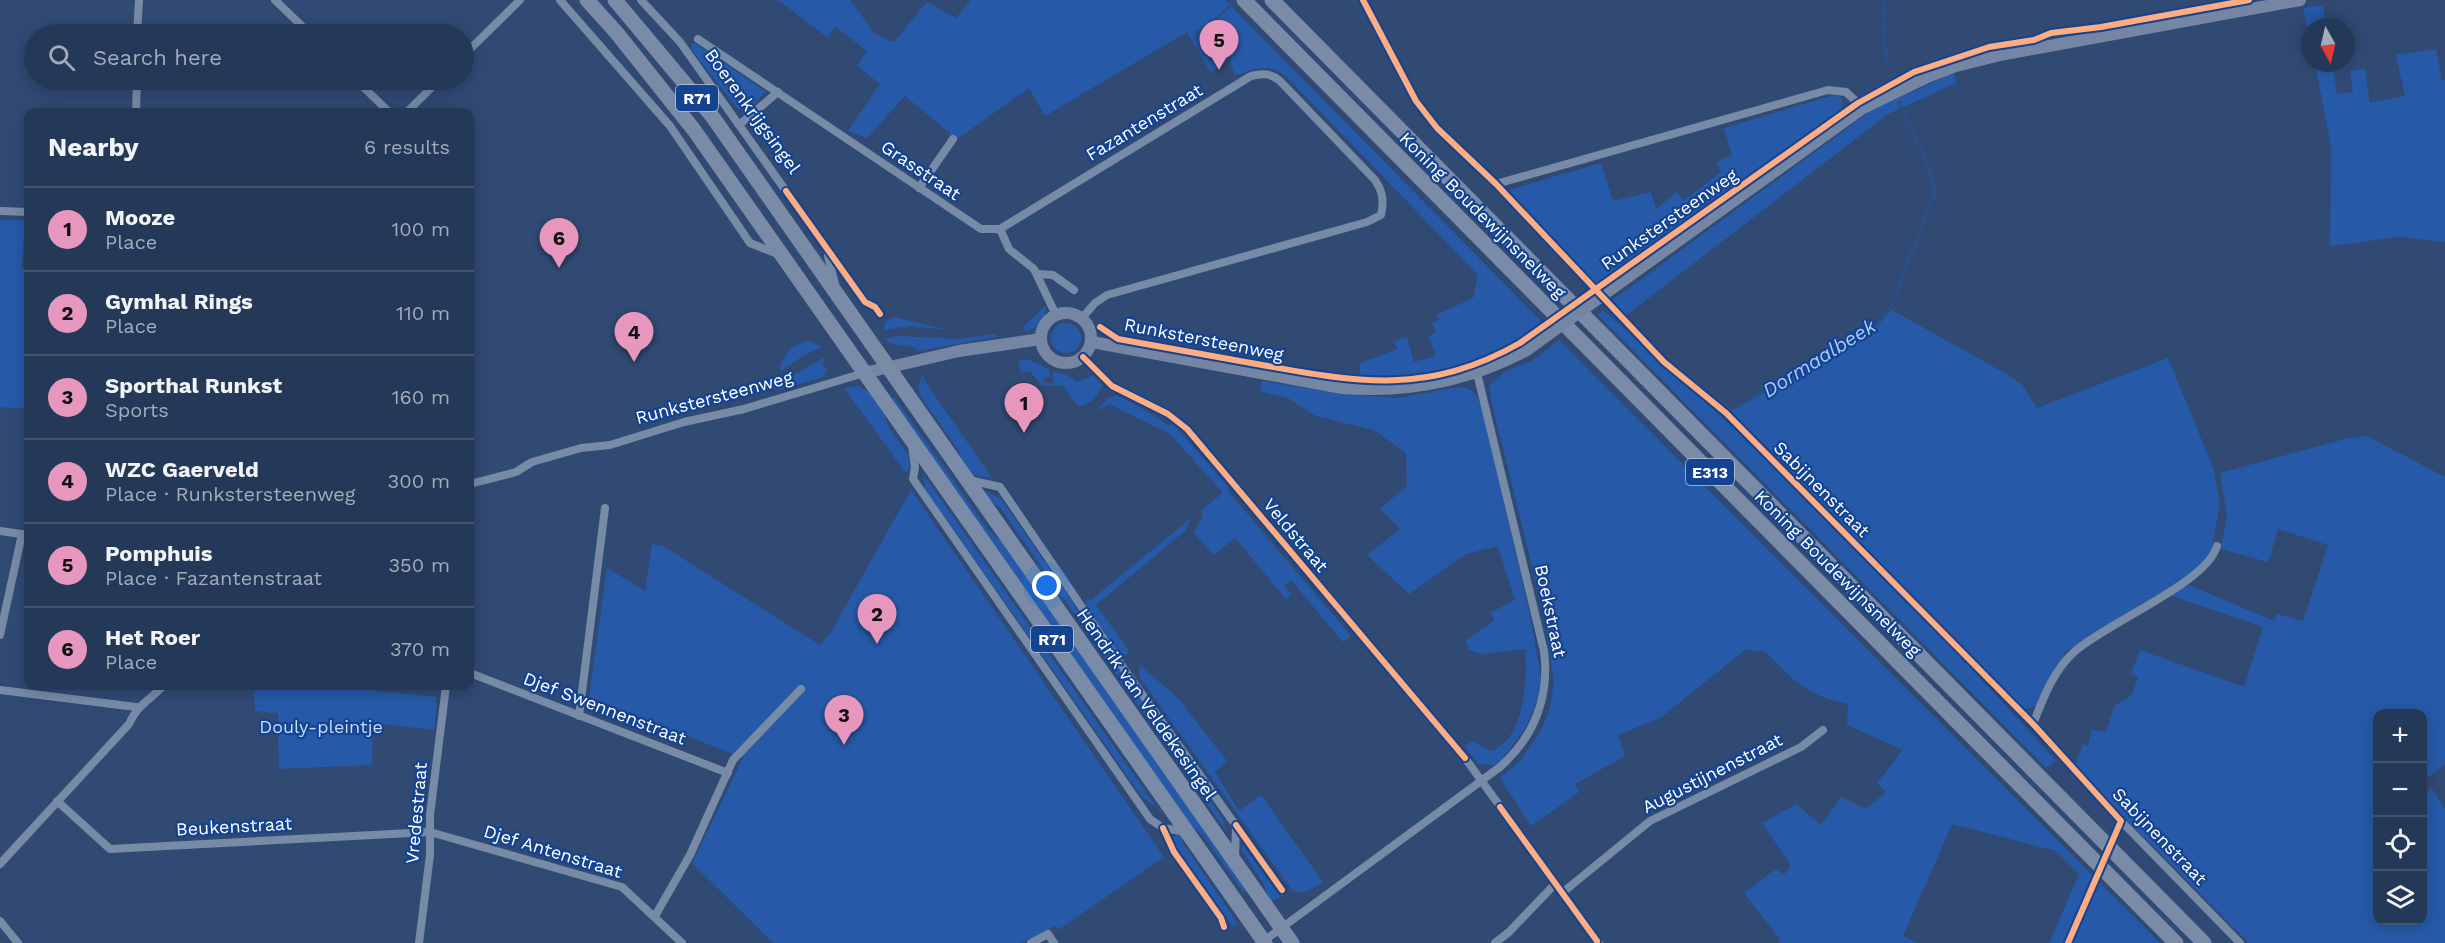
<!DOCTYPE html>
<html lang="en">
<head>
<meta charset="utf-8">
<style>
  body { margin:0; font-family:"Work Sans",sans-serif; background:#2c3f5d; color:#f1f3f6 }
  .controls { position:absolute; right:18px; bottom:18px; display:grid; overflow:hidden; border-radius:12px; box-shadow:0 3px 15px #0003 }
  .controls button { width:54px; height:54px; display:grid; place-items:center; padding:0; border:0; border-bottom:2px solid #41526d; background:#243857; color:#f1f3f6; font:30px sans-serif }
  .compass { position:absolute; left:2301px; top:18px; width:54px; height:54px; border-radius:50%; background:#243857; box-shadow:0 3px 15px #0003; rotate:172deg }
  .you { position:absolute; left:1047px; top:586px; width:21px; height:21px; margin:-15px; border:4px solid #fff; border-radius:50%; background:#1a73e8; box-shadow:0 0 0 9px #1a73e833 }
  .badge { display:grid; place-items:center; width:39px; height:39px; border-radius:50%; background:#e797bd; color:#111; font-size:20px; font-weight:700 }
  .pin { position:absolute; translate:-50% -50px; filter:drop-shadow(0 2px 3px #0008) }
  .pin::after { content:''; position:absolute; top:32px; width:21px; height:18px; background:inherit; clip-path:polygon(0 0,100% 0,50% 100%) }
  .list { margin:0; padding:0; list-style:none }
  h2 { display:flex; justify-content:space-between; align-items:center; height:78px; margin:0; padding:0 24px; font-size:26px }
  h2 small { font-size:20px; font-weight:400; color:#a3acba }
  .list li { display:grid; grid-template-columns:39px 1fr auto; gap:18px; align-items:center; box-sizing:border-box; height:84px; padding:0 24px; border-top:2px solid #41526d }
  .list b { display:block; font-size:22px; white-space:nowrap }
  .list p { margin:0; font-size:20px; white-space:nowrap; color:#a3acba }
  .list em { font-size:20px; font-style:normal; color:#a3acba }
  .icon { flex:none; width:33px; height:33px; fill:none; stroke:currentColor; stroke-width:2; stroke-linecap:round; stroke-linejoin:round }
  .map { position:relative; flex:none; width:2445px; height:943px; overflow:hidden }
  .search { position:absolute; background:#243857; box-shadow:0 3px 15px #0003; left:24px; top:24px; width:450px; height:66px; display:flex; align-items:center; gap:15px; box-sizing:border-box; padding:0 21px; border-radius:33px; color:#a3acba; font-size:22px }
  .panel { position:absolute; background:#243857; box-shadow:0 3px 15px #0003; left:24px; top:108px; width:450px; height:582px; border-radius:12px }
  .map>svg:first-child { display:block }
</style>
</head>
<body>
<div class="map">
<svg width="2445" height="943" viewBox="0 0 2445 943">
  <rect width="100%" height="100%" fill="#304a74"/>
  <g fill="#265aa8">
    <path d="M778,0H850L875,34L894,42L927,2L956,18L971,0H1225L1543,323C1482,364 1434,382 1360,379V363L1398,349L1393,342L1407,337L1414,362L1436,356L1429,336L1436,333L1432,323L1439,320L1436,315L1473,298L1478,275L1286,76C1268,63 1255,68 1235,76L1230,59L1211,73L1187,32L1045,116L1029,88L957,139L905,96L867,138L848,131L880,84L857,66L867,51L836,27L827,37Z"/>
    <polygon points="2323,5 2326,27 2310,27 2310,40 2303,8"/>
    <polygon points="695,43 766,92 746,110 738,109 691,49 692,44"/>
    <polygon points="2436,49 2442,80 2445,80 2445,242 2399,237 2330,246 2331,146 2315,63 2332,63 2337,94 2353,92 2350,71 2365,69 2370,103 2405,96 2396,55"/>
    <polygon points="1954,73 1956,83 1888,114 1624,317 1609,303 1872,110"/>
    <polygon points="1834,95 1842,98 1842,110 1595,284 1509,190 1601,163 1613,201 1651,192 1656,209 1677,192 1684,201 1721,172 1716,162 1732,155 1724,128"/>
    <polygon points="0,220 25,220 22,267 28,267 28,409 0,407"/>
    <path d="M1046,305C1047,319 1039,328 1025,332L1024,326Z"/>
    <path d="M1603,310C1764,450 1913,603 2056,761L2046,768L1598,315Z"/>
    <polygon points="1892,310 2010,376 2023,386 2037,408 2168,358 2214,470 2220,505 2211,552 2190,575 2065,652 2036,706 2025,709 1730,412 1869,333"/>
    <polygon points="895,317 899,318 948,330 910,326 883,330 886,321"/>
    <circle cx="1066" cy="338" r="15"/>
    <polygon points="996,334 996,337 917,351 914,347 891,344 885,339 900,336 957,339"/>
    <path d="M1559,340L2160,943H2049L2079,874L2056,851L1952,824L1903,936L1917,943H1777L1780,939L1744,893L1776,869L1784,875L1791,865L1762,823L1796,804L1821,825L1841,797L1866,809L1886,792L1877,783L1903,750L1847,725L1848,704C1805,695 1794,681 1765,651L1745,650L1660,718L1618,735L1625,756L1575,784L1579,792L1531,826L1500,778L1521,760L1542,729L1550,708L1554,682L1545,619L1490,395V385L1506,371L1532,361Z"/>
    <path d="M809,341L822,347L804,355L780,372C781,356 793,343 809,341Z"/>
    <polygon points="825,357 823,366 827,370 823,377 779,390 772,388"/>
    <path d="M1028,359L1050,370V377L1044,378V383H1053V371L1068,376L1077,382L1093,375L1102,385C1099,395 1089,406 1078,406L1063,386H1042L1030,371L1021,372L1018,361Z"/>
    <polygon points="922,375 926,383 993,479 971,474 965,467 957,448 921,397 918,386"/>
    <path d="M1262,381L1342,394L1398,398L1459,387C1472,388 1475,393 1481,403L1530,615L1541,678L1538,698L1527,725L1498,765L1478,764L1465,746L1472,741L1491,751C1525,740 1528,678 1525,649L1482,654L1469,650L1466,640L1495,620L1490,613L1515,600L1498,546L1466,554L1409,594L1367,555L1400,529L1380,509L1407,486L1406,453L1374,430L1316,416L1288,398L1260,391Z"/>
    <polygon points="858,386 871,393 882,409 890,430 908,454 910,466 906,473 844,388"/>
    <path d="M1116,395C1135,404 1152,414 1169,426L1172,423L1229,488L1227,490L1351,636L1343,642L1291,580L1284,586L1291,595L1286,599L1235,538L1214,555L1194,533L1203,515L1201,510L1223,493L1170,434L1109,404L1095,412L1108,398Z"/>
    <polygon points="894,397 989,531 1007,547 1246,890 1243,892 1203,835 1192,827 890,400"/>
    <polygon points="2367,436 2445,477 2445,764 2423,781 2422,714 2378,714 2378,920 2422,920 2423,797 2431,787 2445,809 2445,943 2249,943 2080,773 2075,766 2083,744 2088,746 2092,729 2106,732 2114,706 2132,695 2138,677 2131,674 2140,650 2244,687 2263,627 2169,595 2189,585 2274,621 2277,614 2303,621 2328,545 2278,529 2268,562 2221,549 2227,514 2220,473 2345,439"/>
    <polygon points="923,474 1155,805 1167,815 1142,797 925,489"/>
    <polygon points="911,490 1164,857 1058,930 1055,926 1021,943 773,943 692,863 743,758 589,697 607,568 645,591 652,544 663,546 820,645 831,632"/>
    <polygon points="986,491 1002,500 1223,819 1226,831 999,506 990,501 983,492"/>
    <polygon points="1191,518 1186,530 1096,605 1128,649 1128,654 1120,656 1086,605 1087,597 1090,601"/>
    <path d="M1139,665L1177,697L1227,761L1215,772L1239,811L1261,795L1323,882C1312,889 1305,895 1293,891L1140,678Z"/>
    <polygon points="254,686 373,686 375,691 437,697 434,730 373,723 372,765 279,769 278,713 255,711"/>
    <polygon points="1177,834 1182,837 1183,843 1238,924 1233,927 1174,844 1172,838"/>
    <polygon points="1243,845 1278,894 1284,891 1285,895 1271,902 1262,881 1241,849"/>
  </g>
  <g fill="none" stroke-linecap="round" stroke-linejoin="round">
    <g stroke="#2b4f87" stroke-width="3">
      <polyline points="1883,0 1886,63"/>
      <polyline points="1217,63 1197,40 1196,33 1213,22 1237,0"/>
      <polyline points="1739,406 1878,324 1891,306 1935,193 1931,172 1899,102"/>
    </g>
    <g stroke="#778ba7" stroke-width="8">
      <polyline points="275,0 310,34"/>
      <polyline points="560,0 670,126 750,243 780,255"/>
      <polyline points="641,0 680,42 865,302"/>
      <polyline points="1363,0 1416,101 1437,128 1496,184 1664,362 1726,413 2033,724 2121,821 2240,943"/>
      <polyline points="137,34 139,0"/>
      <path d="M698,39L981,229H1000L1251,76C1263,73 1270,73 1280,81L1375,180C1383,192 1384,201 1381,215L1367,222L1107,295L1095,303L1082,318"/>
      <polyline points="464,55 520,0"/>
      <polyline points="356,80 389,112"/>
      <polyline points="136,112 137,80"/>
      <polyline points="407,112 439,80"/>
      <polyline points="739,125 778,92"/>
      <polyline points="1496,184 1828,90 1846,92 1863,108"/>
      <polyline points="919,188 953,139"/>
      <polyline points="0,211 28,212"/>
      <polyline points="1000,229 1009,249 1034,269 1056,315"/>
      <polyline points="828,256 835,284"/>
      <polyline points="1038,274 1053,275 1074,290"/>
      <polyline points="1083,357 1112,386 1168,414 1187,429 1465,758 1599,943"/>
      <polyline points="912,446 915,467 913,479 1150,819 1163,828 1187,832"/>
      <polyline points="969,480 1000,487 1124,669 1282,890"/>
      <polyline points="470,484 516,472 532,462 581,448 610,445 684,422 744,409 864,373"/>
      <polyline points="0,531 28,535"/>
      <polyline points="0,635 22,534"/>
      <polyline points="470,673 728,773"/>
      <polyline points="0,690 136,707"/>
      <polyline points="579,716 605,508"/>
      <path d="M2033,724C2043,699 2053,671 2074,652C2106,623 2207,583 2217,546"/>
      <polyline points="57,801 110,849 430,832 622,887 682,943"/>
      <polyline points="1163,828 1174,852 1221,918 1224,927"/>
      <polyline points="1235,857 1236,825"/>
      <path d="M0,864L129,724C137,705 149,701 163,686"/>
      <polyline points="1562,893 1650,821 1801,747 1823,730"/>
      <polyline points="655,916 690,855 733,760 801,689"/>
      <polyline points="0,921 18,943"/>
      <polyline points="419,943 430,855 430,815 446,686"/>
      <polyline points="1031,943 1048,934 1054,943"/>
      <path d="M1261,943L1500,767C1534,737 1550,697 1544,651L1477,373"/>
      <polyline points="1495,943 1509,932 1555,884"/>
    </g>
    <g stroke="#7486a4" stroke-width="12">
      <polyline points="1628,277 1863,108 1925,78 1956,66 2000,55 2300,0"/>
      <circle cx="1066" cy="338" r="25"/>
      <path d="M1092,342L1342,388C1407,393 1469,381 1527,350"/>
      <polyline points="864,373 959,351 1041,339"/>
    </g>
    <g stroke="#798ba7" stroke-width="15">
      <polyline points="587,0 616,32 694,130 1265,943"/>
      <polyline points="615,0 712,116 1292,943"/>
      <polyline points="1244,0 2176,943"/>
      <polyline points="1272,0 2204,943"/>
    </g>
    <polyline stroke="#7486a4" stroke-width="12" points="1527,350 1628,277"/>
    <defs>
      <g id="cycleway">
        <polyline points="1363,0 1416,101 1437,128 1496,184 1664,362 1726,413 2033,724 2121,821 2068,943"/>
        <polyline points="786,191 865,302 875,307 880,314"/>
        <path d="M1100,327L1118,339C1166,348 1214,356 1262,365C1361,383 1428,395 1520,343L1858,103L1914,72L1989,47L2034,40L2051,33L2101,27L2249,0"/>
        <polyline points="1083,357 1112,386 1168,414 1187,429 1465,758"/>
        <polyline points="1500,807 1597,941"/>
        <polyline points="1236,825 1282,890"/>
        <polyline points="1163,828 1174,852 1221,918 1224,927"/>
      </g>
    </defs>
    <use href="#cycleway" stroke="#134391" stroke-width="10"/>
    <use href="#cycleway" stroke="#ffac80" stroke-width="6"/>
  </g>
  <g text-anchor="middle" dominant-baseline="central" stroke-width="4.5" stroke-linejoin="round" paint-order="stroke">
    <g fill="#134391" stroke="#b8c7de" stroke-width="1.5">
      <rect x="676" y="85" width="42" height="26" rx="4.5"/>
      <rect x="1686" y="459" width="48" height="26" rx="4.5"/>
      <rect x="1031" y="626" width="42" height="26" rx="4.5"/>
    </g>
    <g font-size="16" font-weight="bold" fill="#fff">
      <text x="697" y="98">R71</text>
      <text x="1710" y="472">E313</text>
      <text x="1052" y="639">R71</text>
    </g>
    <g font-size="18" fill="#fff" stroke="#134391">
      <text transform="translate(753 111) rotate(54)">Boerenkrijgsingel</text>
      <text transform="translate(1144 122) rotate(-31)">Fazantenstraat</text>
      <text transform="translate(921 170) rotate(34)">Grasstraat</text>
      <text transform="translate(1483 215) rotate(45)">Koning Boudewijnsnelweg</text>
      <text transform="translate(1669 219) rotate(-35)">Runkstersteenweg</text>
      <text transform="translate(1204 339) rotate(11)">Runkstersteenweg</text>
      <text transform="translate(714 397) rotate(-15)">Runkstersteenweg</text>
      <text transform="translate(1822 489) rotate(45)">Sabijnenstraat</text>
      <text transform="translate(1296 535) rotate(50)">Veldstraat</text>
      <text transform="translate(1838 573) rotate(45)">Koning Boudewijnsnelweg</text>
      <text transform="translate(1551 611) rotate(78)">Boekstraat</text>
      <text transform="translate(1147 704) rotate(55)">Hendrik van Veldekesingel</text>
      <text transform="translate(605 708) rotate(21)">Djef Swennenstraat</text>
      <text transform="translate(1712 773) rotate(-27)">Augustijnenstraat</text>
      <text transform="translate(416 813) rotate(-85)">Vredestraat</text>
      <text transform="translate(234 826) rotate(-3)">Beukenstraat</text>
      <text transform="translate(2160 836) rotate(46)">Sabijnenstraat</text>
      <text transform="translate(553 851) rotate(17)">Djef Antenstraat</text>
    </g>
    <g font-size="18" fill="#c6dcfd" stroke="#134391">
      <text x="321" y="726">Douly-pleintje</text>
    </g>
    <g font-size="20" font-style="italic" fill="#abcaf9" stroke="#134391">
      <text transform="translate(1819 358) rotate(-32)">Dormaalbeek</text>
    </g>
  </g>
</svg>
<div class="controls">
<button>+</button>
<button>−</button>
<button><svg class="icon" aria-label="locate" viewBox="0 0 24 24"><circle cx="12" cy="12" r="6"/><path d="M12 2v4M12 18v4M2 12h4M18 12h4"/></svg></button>
<button><svg class="icon" aria-label="layers" viewBox="0 0 24 24"><path d="M12 4l9 5-9 5-9-5zM3 14l9 5 9-5"/></svg></button>
</div>
<svg class="compass" viewBox="-18 -18 36 36"><path d="M0-13l5 13h-10z" fill="#e53935"/><path d="M0 13l5-13h-10z" fill="#a3acba"/></svg>
<div class="you"></div>
<div class="pin badge" style="left:1024px;top:433px">1</div>
<div class="pin badge" style="left:877px;top:644px">2</div>
<div class="pin badge" style="left:844px;top:745px">3</div>
<div class="pin badge" style="left:634px;top:362px">4</div>
<div class="pin badge" style="left:1219px;top:70px">5</div>
<div class="pin badge" style="left:559px;top:268px">6</div>
<div class="search"><svg class="icon" aria-label="search" viewBox="0 0 24 24"><circle cx="10" cy="10" r="6"/><path d="M15 15l6 6"/></svg>Search here</div>
<section class="panel">
<h2>Nearby<small>6 results</small></h2>
<ul class="list">
<li><span class="badge">1</span><div><b>Mooze</b><p>Place</p></div><em>100 m</em></li>
<li><span class="badge">2</span><div><b>Gymhal Rings</b><p>Place</p></div><em>110 m</em></li>
<li><span class="badge">3</span><div><b>Sporthal Runkst</b><p>Sports</p></div><em>160 m</em></li>
<li><span class="badge">4</span><div><b>WZC Gaerveld</b><p>Place · Runkstersteenweg</p></div><em>300 m</em></li>
<li><span class="badge">5</span><div><b>Pomphuis</b><p>Place · Fazantenstraat</p></div><em>350 m</em></li>
<li><span class="badge">6</span><div><b>Het Roer</b><p>Place</p></div><em>370 m</em></li>
</ul>
</section>
</div>
</body>
</html>
